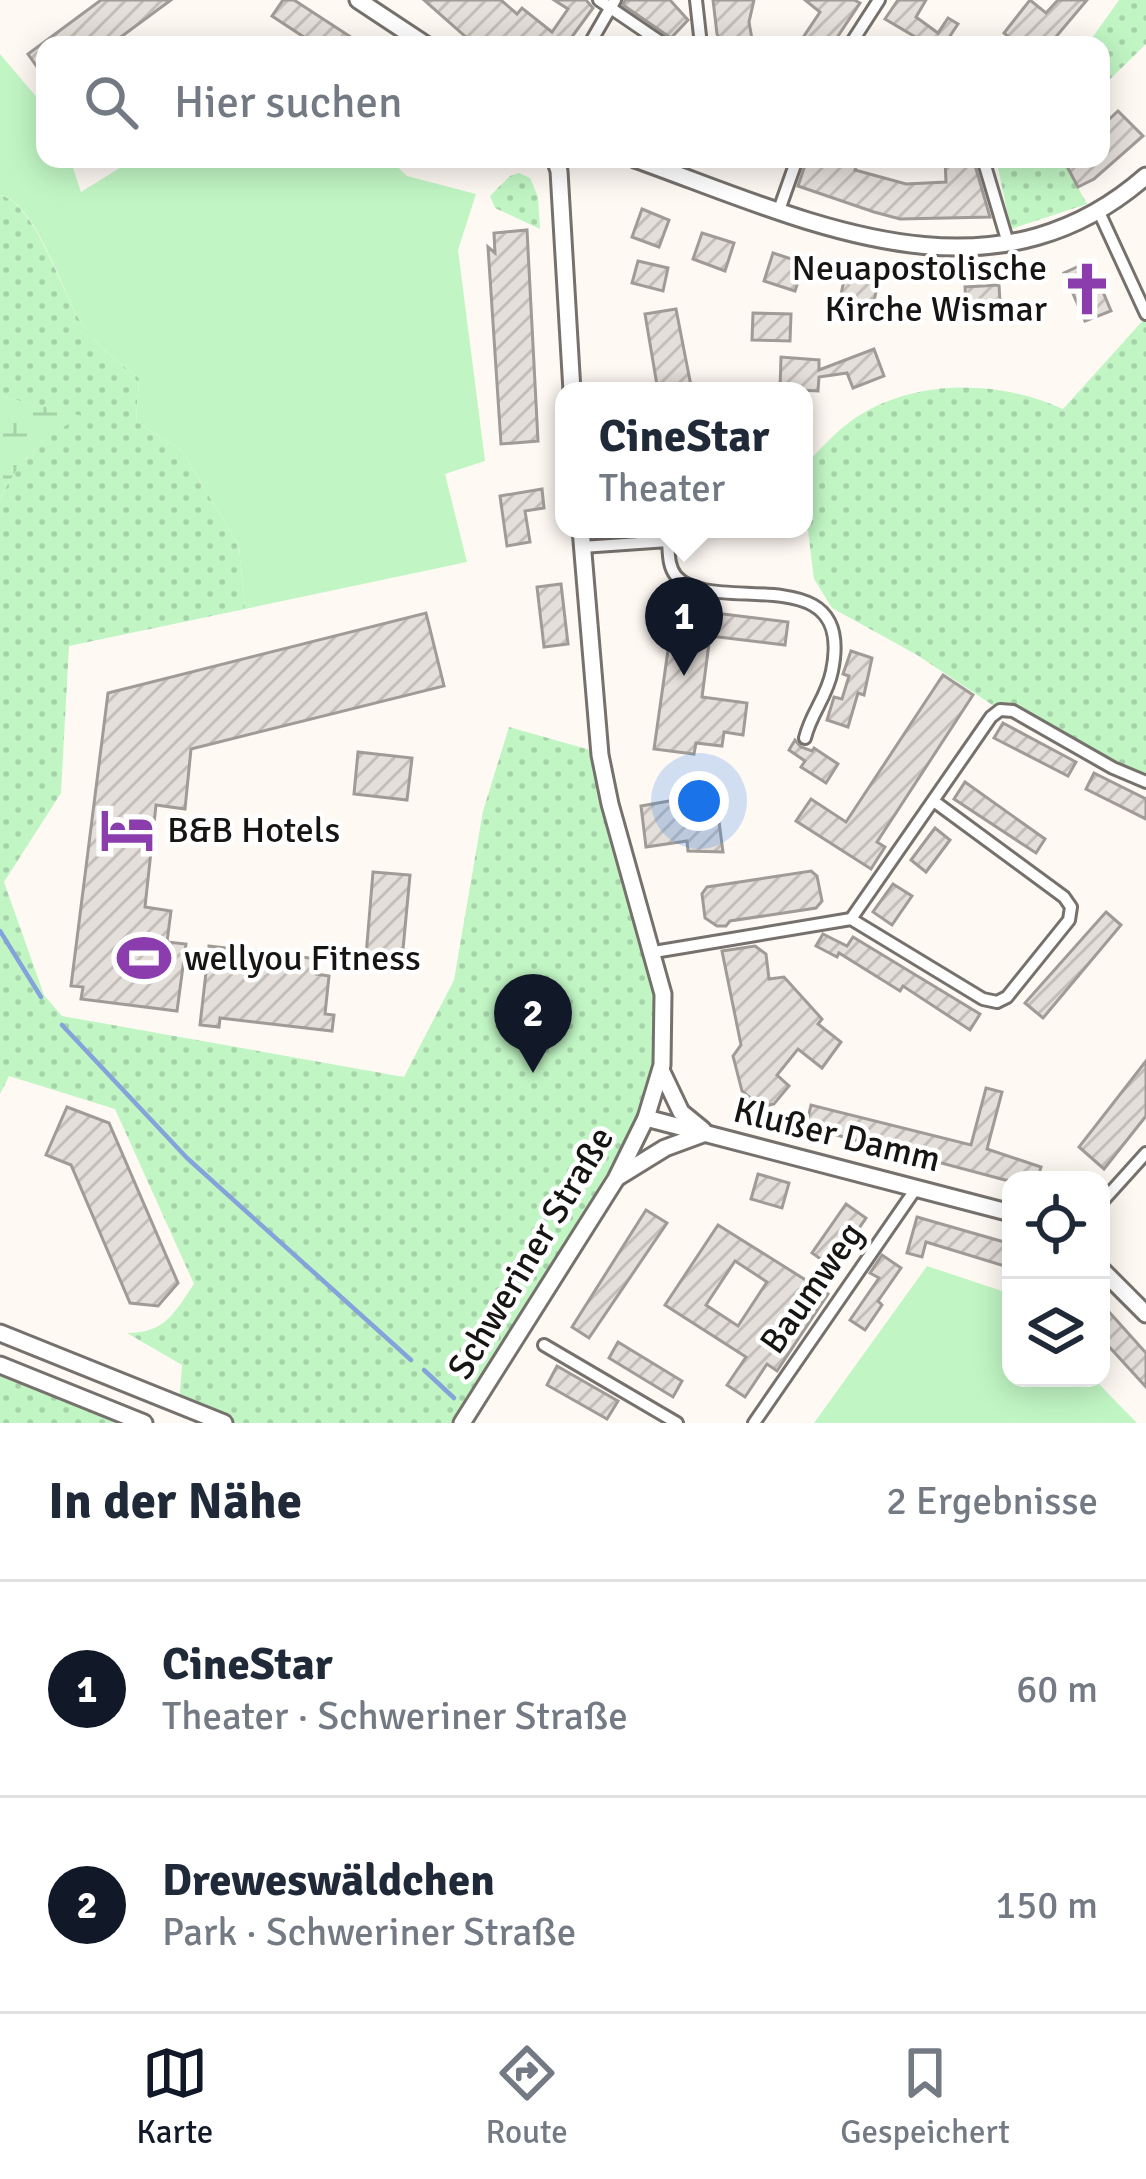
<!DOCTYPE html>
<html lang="de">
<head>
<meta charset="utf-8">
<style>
  body { margin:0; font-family:Signika,sans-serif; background:#f6f6f7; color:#1f2937 }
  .controls { position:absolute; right:36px; bottom:36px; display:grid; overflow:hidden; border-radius:24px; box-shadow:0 6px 30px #0003 }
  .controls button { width:108px; height:108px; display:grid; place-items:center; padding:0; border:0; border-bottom:3px solid #e0e1e3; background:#fff; color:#1f2937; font:60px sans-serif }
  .you { position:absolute; left:699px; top:801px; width:42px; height:42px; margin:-30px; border:9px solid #fff; border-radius:50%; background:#1a73e8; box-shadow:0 0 0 18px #1a73e833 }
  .badge { display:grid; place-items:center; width:78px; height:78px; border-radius:50%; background:#111827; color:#fff; font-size:39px; font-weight:700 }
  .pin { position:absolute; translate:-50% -99px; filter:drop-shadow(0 3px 6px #0008) }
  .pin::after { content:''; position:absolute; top:63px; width:42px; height:36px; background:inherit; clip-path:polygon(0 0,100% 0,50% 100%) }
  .popup { position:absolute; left:555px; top:382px; width:258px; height:156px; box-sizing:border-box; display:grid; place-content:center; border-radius:24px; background:#fff; filter:drop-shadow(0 3px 9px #0005); font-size:39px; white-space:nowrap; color:#747a83 }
  .popup b { font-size:45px; color:#1f2937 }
  .popup::after { content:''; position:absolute; left:50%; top:100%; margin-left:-24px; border:24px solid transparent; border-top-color:#fff }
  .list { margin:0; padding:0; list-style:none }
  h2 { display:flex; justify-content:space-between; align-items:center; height:156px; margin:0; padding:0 48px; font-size:51px }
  h2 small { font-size:39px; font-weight:400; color:#747a83 }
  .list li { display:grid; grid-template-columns:78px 1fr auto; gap:36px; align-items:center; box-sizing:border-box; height:216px; padding:0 48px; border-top:3px solid #e0e1e3 }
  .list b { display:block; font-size:45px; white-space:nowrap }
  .list p { margin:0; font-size:39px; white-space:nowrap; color:#747a83 }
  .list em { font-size:39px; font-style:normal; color:#747a83 }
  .icon { flex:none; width:66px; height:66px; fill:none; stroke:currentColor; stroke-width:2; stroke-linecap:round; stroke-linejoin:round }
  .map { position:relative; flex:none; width:1146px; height:1423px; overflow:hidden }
  .search { position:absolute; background:#fff; box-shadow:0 6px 30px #0003; left:36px; right:36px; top:36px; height:132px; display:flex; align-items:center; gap:30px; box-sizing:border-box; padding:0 42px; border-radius:24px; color:#747a83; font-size:45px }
  .sheet { height:588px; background:#fff }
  nav { display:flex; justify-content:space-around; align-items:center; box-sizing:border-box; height:168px; border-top:3px solid #e0e1e3; background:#fff; font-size:33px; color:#747a83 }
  nav a { display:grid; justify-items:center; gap:6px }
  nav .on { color:#111827 }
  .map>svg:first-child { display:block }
</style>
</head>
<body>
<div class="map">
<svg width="1146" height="1423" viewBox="0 0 1146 1423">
  <defs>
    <pattern id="grass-dots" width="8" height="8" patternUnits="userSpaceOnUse" patternTransform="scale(3)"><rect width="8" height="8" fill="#c1f6c4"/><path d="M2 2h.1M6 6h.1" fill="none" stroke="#a5d2a8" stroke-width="1.8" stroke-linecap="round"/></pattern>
    <pattern id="wetland-marsh" width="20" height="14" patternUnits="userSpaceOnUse" patternTransform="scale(3)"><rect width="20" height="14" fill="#c1f6c4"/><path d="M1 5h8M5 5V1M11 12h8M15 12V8" fill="none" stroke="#a5d2a8"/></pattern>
    <pattern id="building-hatch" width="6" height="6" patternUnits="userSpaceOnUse" patternTransform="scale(3)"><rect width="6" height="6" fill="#e5dfda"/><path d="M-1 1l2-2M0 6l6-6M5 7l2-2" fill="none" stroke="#c4beba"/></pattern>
  </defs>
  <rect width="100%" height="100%" fill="#fff9f4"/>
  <g fill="url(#grass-dots)">
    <polygon points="1119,0 1146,0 1146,44 1101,88 1101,45 1087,45"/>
    <polygon points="996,159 1062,159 1087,204 1011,229"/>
    <polygon points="519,173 530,178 538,197 540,229 495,208 490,196 510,176"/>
    <path d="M0,195C35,203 60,288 79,319C95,344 115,360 139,378L136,421L182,451L239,546L245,609L69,646L61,793L4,882L44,995L62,1016L404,1077L454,980L483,811L509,727L601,753L666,1016L646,1118L462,1423H224L179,1405L182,1365L127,1333C165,1333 174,1313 194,1284L115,1109L9,1076L0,1094V499C21,456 40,440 80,416L0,396Z"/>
    <path d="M1146,317V782L1000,710L917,655L832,608L814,579L808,530L745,531L804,529V466C819,451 834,433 851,421C911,378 998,379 1063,409Z"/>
    <polygon points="0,1365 144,1423 0,1423"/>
  </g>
  <path fill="url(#wetland-marsh)" d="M0,396L82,416C40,440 22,455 0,499Z"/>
  <g fill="#c1f6c4">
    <path d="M0,54L45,107V159H70L81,192L134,159H222L231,164L233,159H389L407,176L476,194L458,250L485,461L445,474L467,562L245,609L239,546L182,451L136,421L139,378C115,360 95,344 79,319C60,287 36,203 0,195Z"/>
    <polygon points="927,1266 1011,1294 1011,1378 1093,1378 1137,1423 814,1423"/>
  </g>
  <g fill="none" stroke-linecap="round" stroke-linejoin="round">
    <g stroke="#85a3db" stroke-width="4.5">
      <polyline points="0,931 41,997"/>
      <polyline points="62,1025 187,1158 411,1360"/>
      <polyline points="424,1370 454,1398"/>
    </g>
  </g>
  <g fill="url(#building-hatch)" stroke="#a09b96" stroke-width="3" fill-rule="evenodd">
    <polygon points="101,0 171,0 110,45 45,45 45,78 28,54"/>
    <polygon points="283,0 294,0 363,45 316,45 272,16"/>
    <polygon points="424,0 501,0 517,14 522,8 552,32 568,9 554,0 586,0 593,8 566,45 475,45"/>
    <polygon points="625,0 670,0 688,20 671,38 623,5"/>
    <polygon points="713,0 754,0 749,22 753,45 723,45 717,34"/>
    <polygon points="805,0 854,0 860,3 832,45 798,45 820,12"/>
    <polygon points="898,0 926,0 916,17 938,33 948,18 958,24 950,36 963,45 929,45 885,19"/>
    <polygon points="1030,0 1046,13 1058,0 1087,0 1049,45 1018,45 1004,33"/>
    <polygon points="1118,111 1143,136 1094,179 1078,187 1063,159 1101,159 1101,127"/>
    <polygon points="807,159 859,159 855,170 906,184 946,182 945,159 969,159 974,162 990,217 900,219 874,212 798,186"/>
    <polygon points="642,209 669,220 659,247 632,237"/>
    <polygon points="527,230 538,441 501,444 488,247 495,253 494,233"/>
    <polygon points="702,233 734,243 725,271 693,259"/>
    <polygon points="773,253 804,263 795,291 764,281"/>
    <polygon points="638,261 668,268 663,291 632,283"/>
    <polygon points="1090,261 1111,311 1085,321 1064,273"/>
    <polygon points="845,275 878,282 871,316 838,309"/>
    <polygon points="999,285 1001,318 967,321 965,287"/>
    <polygon points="676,309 692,391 658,391 645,314"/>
    <polygon points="753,313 791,314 790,341 752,340"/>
    <polygon points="874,349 884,376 853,388 847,373 819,377 818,391 780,389 781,357 819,360 819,370"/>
    <polygon points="542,489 544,508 525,511 530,542 507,546 500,496"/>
    <polygon points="561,584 568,644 544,647 537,587"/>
    <polygon points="674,608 788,622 785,645 710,636 702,697 747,703 743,735 724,732 722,746 696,743 694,754 654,749"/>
    <polygon points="426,613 444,686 191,749 185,809 156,805 145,907 171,911 167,942 186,944 177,1011 81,999 83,987 71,986 108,693"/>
    <polygon points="851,651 872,658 864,695 858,693 848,727 827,720 834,697 842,699 849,676 843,674"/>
    <polygon points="943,675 973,695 877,842 885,847 871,869 796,821 811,799 846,822"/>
    <polygon points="1003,723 1076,762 1068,776 994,738"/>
    <polygon points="795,740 801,747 812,751 814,748 838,764 826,783 801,767 805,761 789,750"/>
    <polygon points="358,752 412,758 407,800 354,794"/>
    <polygon points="1094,773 1146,799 1146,819 1086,789"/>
    <polygon points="965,782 1045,839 1036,853 954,799"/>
    <polygon points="703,795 705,815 718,814 723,852 688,851 687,841 646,847 641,806"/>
    <polygon points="935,828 950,840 926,872 911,860"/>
    <polygon points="811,871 817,876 822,901 816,908 730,921 726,926 717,926 705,918 702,894 707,887"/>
    <polygon points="373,872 410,875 402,960 366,956"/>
    <polygon points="893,884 912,896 892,925 873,912"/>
    <polygon points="1106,912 1121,925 1043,1018 1025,1003"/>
    <polygon points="823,934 847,946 853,937 980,1014 970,1030 903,986 900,991 839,953 837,957 816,946"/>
    <polygon points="209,946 318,959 316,974 329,976 325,1014 334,1015 332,1031 220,1018 219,1027 200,1025"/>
    <polygon points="755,946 766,954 769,979 784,977 822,1019 818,1024 841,1042 822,1068 798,1049 777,1075 789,1086 774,1104 761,1107 742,1091 733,1056 741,1045 722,951"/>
    <polygon points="1146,1061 1146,1116 1104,1169 1079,1147"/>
    <polygon points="986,1088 1002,1092 987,1149 1041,1167 1037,1180 1005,1180 806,1127 811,1105 971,1145"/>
    <polygon points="67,1107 109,1123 178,1283 158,1306 130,1303 71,1165 46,1155"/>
    <polygon points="758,1174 789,1183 782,1208 751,1199"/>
    <polygon points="846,1204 866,1218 832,1267 812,1253"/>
    <polygon points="646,1210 667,1223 589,1338 572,1327"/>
    <polygon points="917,1217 1011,1244 1011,1268 926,1242 922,1257 907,1253"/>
    <path d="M718,1225L828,1294L777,1371L767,1364L745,1397L727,1385L746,1357L665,1305ZM735,1261L767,1282L738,1326L706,1305Z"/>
    <polygon points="882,1255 901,1268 878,1301 882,1305 865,1330 850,1320 879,1278 870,1273"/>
    <polygon points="1101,1303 1146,1353 1146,1387 1101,1338"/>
    <polygon points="618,1342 682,1381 673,1397 609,1358"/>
    <polygon points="557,1366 618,1401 607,1419 547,1385"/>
  </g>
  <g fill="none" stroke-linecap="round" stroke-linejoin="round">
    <defs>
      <g id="street">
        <polyline points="599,0 665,45"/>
        <polyline points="696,0 701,45"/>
        <polyline points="589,45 615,0"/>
        <polyline points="850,45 879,0"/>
        <polyline points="983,159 1008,243"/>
        <polyline points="779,210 797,159"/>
        <polyline points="1099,212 1146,314"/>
        <path d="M582,547L668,541C669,553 668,566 676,576C712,618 856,554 832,671C827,697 811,713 805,738"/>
        <polyline points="851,919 991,717 1000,710 1013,711 1113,768 1146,782"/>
        <polyline points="654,952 851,919 983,999 997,1002 1007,997 1069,920 1071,907 1064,897 935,802"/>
        <polyline points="1101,1203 1146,1153"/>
        <polyline points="544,1345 677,1423"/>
        <polyline points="754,1423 917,1187"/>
      </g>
      <g id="secondary">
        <polyline points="358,0 426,45"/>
        <polyline points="555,159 559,171 572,391"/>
        <path d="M635,159C803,219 989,314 1146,176"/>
        <polyline points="661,1070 681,1112 703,1130"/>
        <polyline points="646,1118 1011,1213"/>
        <polyline points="618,1177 665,1148 703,1134"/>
        <polyline points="1101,1269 1146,1314"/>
        <polyline points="0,1333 224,1423"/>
        <polyline points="0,1365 144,1423"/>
        <polyline points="462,1423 616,1179 646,1118 662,1065 663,994 610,804 600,755 581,529"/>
      </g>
    </defs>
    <use href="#street" stroke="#76716c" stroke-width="16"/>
    <use href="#secondary" stroke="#76716c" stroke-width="21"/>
    <use href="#street" stroke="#fff" stroke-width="10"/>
    <use href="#secondary" stroke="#fff" stroke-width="15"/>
  </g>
  <defs>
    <symbol id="church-bare" viewBox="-9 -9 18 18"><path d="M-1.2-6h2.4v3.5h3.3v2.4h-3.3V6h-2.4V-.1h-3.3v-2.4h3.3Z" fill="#8c3dad" stroke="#fff" stroke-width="2.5" paint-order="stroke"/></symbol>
    <symbol id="hotel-bare" viewBox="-9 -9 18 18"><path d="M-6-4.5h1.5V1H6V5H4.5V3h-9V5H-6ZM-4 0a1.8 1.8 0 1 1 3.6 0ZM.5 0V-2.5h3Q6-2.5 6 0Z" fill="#8c3dad" stroke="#fff" stroke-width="2.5" paint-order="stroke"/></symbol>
    <symbol id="stadium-bare" viewBox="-9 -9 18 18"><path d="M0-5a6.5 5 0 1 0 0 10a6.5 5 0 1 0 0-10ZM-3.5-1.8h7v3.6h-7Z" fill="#8c3dad" stroke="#fff" stroke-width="2.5" paint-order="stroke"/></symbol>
  </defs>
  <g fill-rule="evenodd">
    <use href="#church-bare" x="1049" y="251" width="76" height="76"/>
    <use href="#hotel-bare" x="89" y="792" width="76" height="76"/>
    <use href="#stadium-bare" x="106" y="920" width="76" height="76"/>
  </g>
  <g text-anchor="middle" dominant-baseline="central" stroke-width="9" stroke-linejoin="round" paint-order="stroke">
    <g font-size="36" fill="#171514" stroke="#fff" text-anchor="start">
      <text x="1047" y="268" text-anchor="end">Neuapostolische<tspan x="1047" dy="41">Kirche Wismar</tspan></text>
      <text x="167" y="830">B&amp;B Hotels</text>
      <text x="184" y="958">wellyou Fitness</text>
    </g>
    <g font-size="36" fill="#171514" stroke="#fff">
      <text transform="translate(837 1135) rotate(14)">Klußer Damm</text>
      <text transform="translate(531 1253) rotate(-59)">Schweriner Straße</text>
      <text transform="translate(812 1288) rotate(-55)">Baumweg</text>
    </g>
  </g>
</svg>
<div class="controls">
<button><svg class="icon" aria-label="locate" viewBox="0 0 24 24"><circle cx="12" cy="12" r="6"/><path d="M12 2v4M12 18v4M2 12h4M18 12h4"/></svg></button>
<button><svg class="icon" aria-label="layers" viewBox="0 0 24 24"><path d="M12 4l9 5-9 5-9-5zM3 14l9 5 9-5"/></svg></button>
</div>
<div class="you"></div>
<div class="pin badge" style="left:684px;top:676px">1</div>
<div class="popup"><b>CineStar</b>Theater</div>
<div class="pin badge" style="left:533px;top:1073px">2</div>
<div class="search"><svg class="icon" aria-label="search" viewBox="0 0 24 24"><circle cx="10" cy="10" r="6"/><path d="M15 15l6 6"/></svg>Hier suchen</div>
</div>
<section class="sheet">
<h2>In der Nähe<small>2 Ergebnisse</small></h2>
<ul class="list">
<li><span class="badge">1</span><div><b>CineStar</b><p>Theater · Schweriner Straße</p></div><em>60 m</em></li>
<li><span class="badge">2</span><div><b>Dreweswäldchen</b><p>Park · Schweriner Straße</p></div><em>150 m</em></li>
</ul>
</section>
<nav>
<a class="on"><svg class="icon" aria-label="map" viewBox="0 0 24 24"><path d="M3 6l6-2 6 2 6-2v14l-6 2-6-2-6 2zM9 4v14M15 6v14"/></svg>Karte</a>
<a><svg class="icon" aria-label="directions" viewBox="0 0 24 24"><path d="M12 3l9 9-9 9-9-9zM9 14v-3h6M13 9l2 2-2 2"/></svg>Route</a>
<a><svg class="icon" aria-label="saved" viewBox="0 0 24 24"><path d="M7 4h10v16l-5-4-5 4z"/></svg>Gespeichert</a>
</nav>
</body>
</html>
